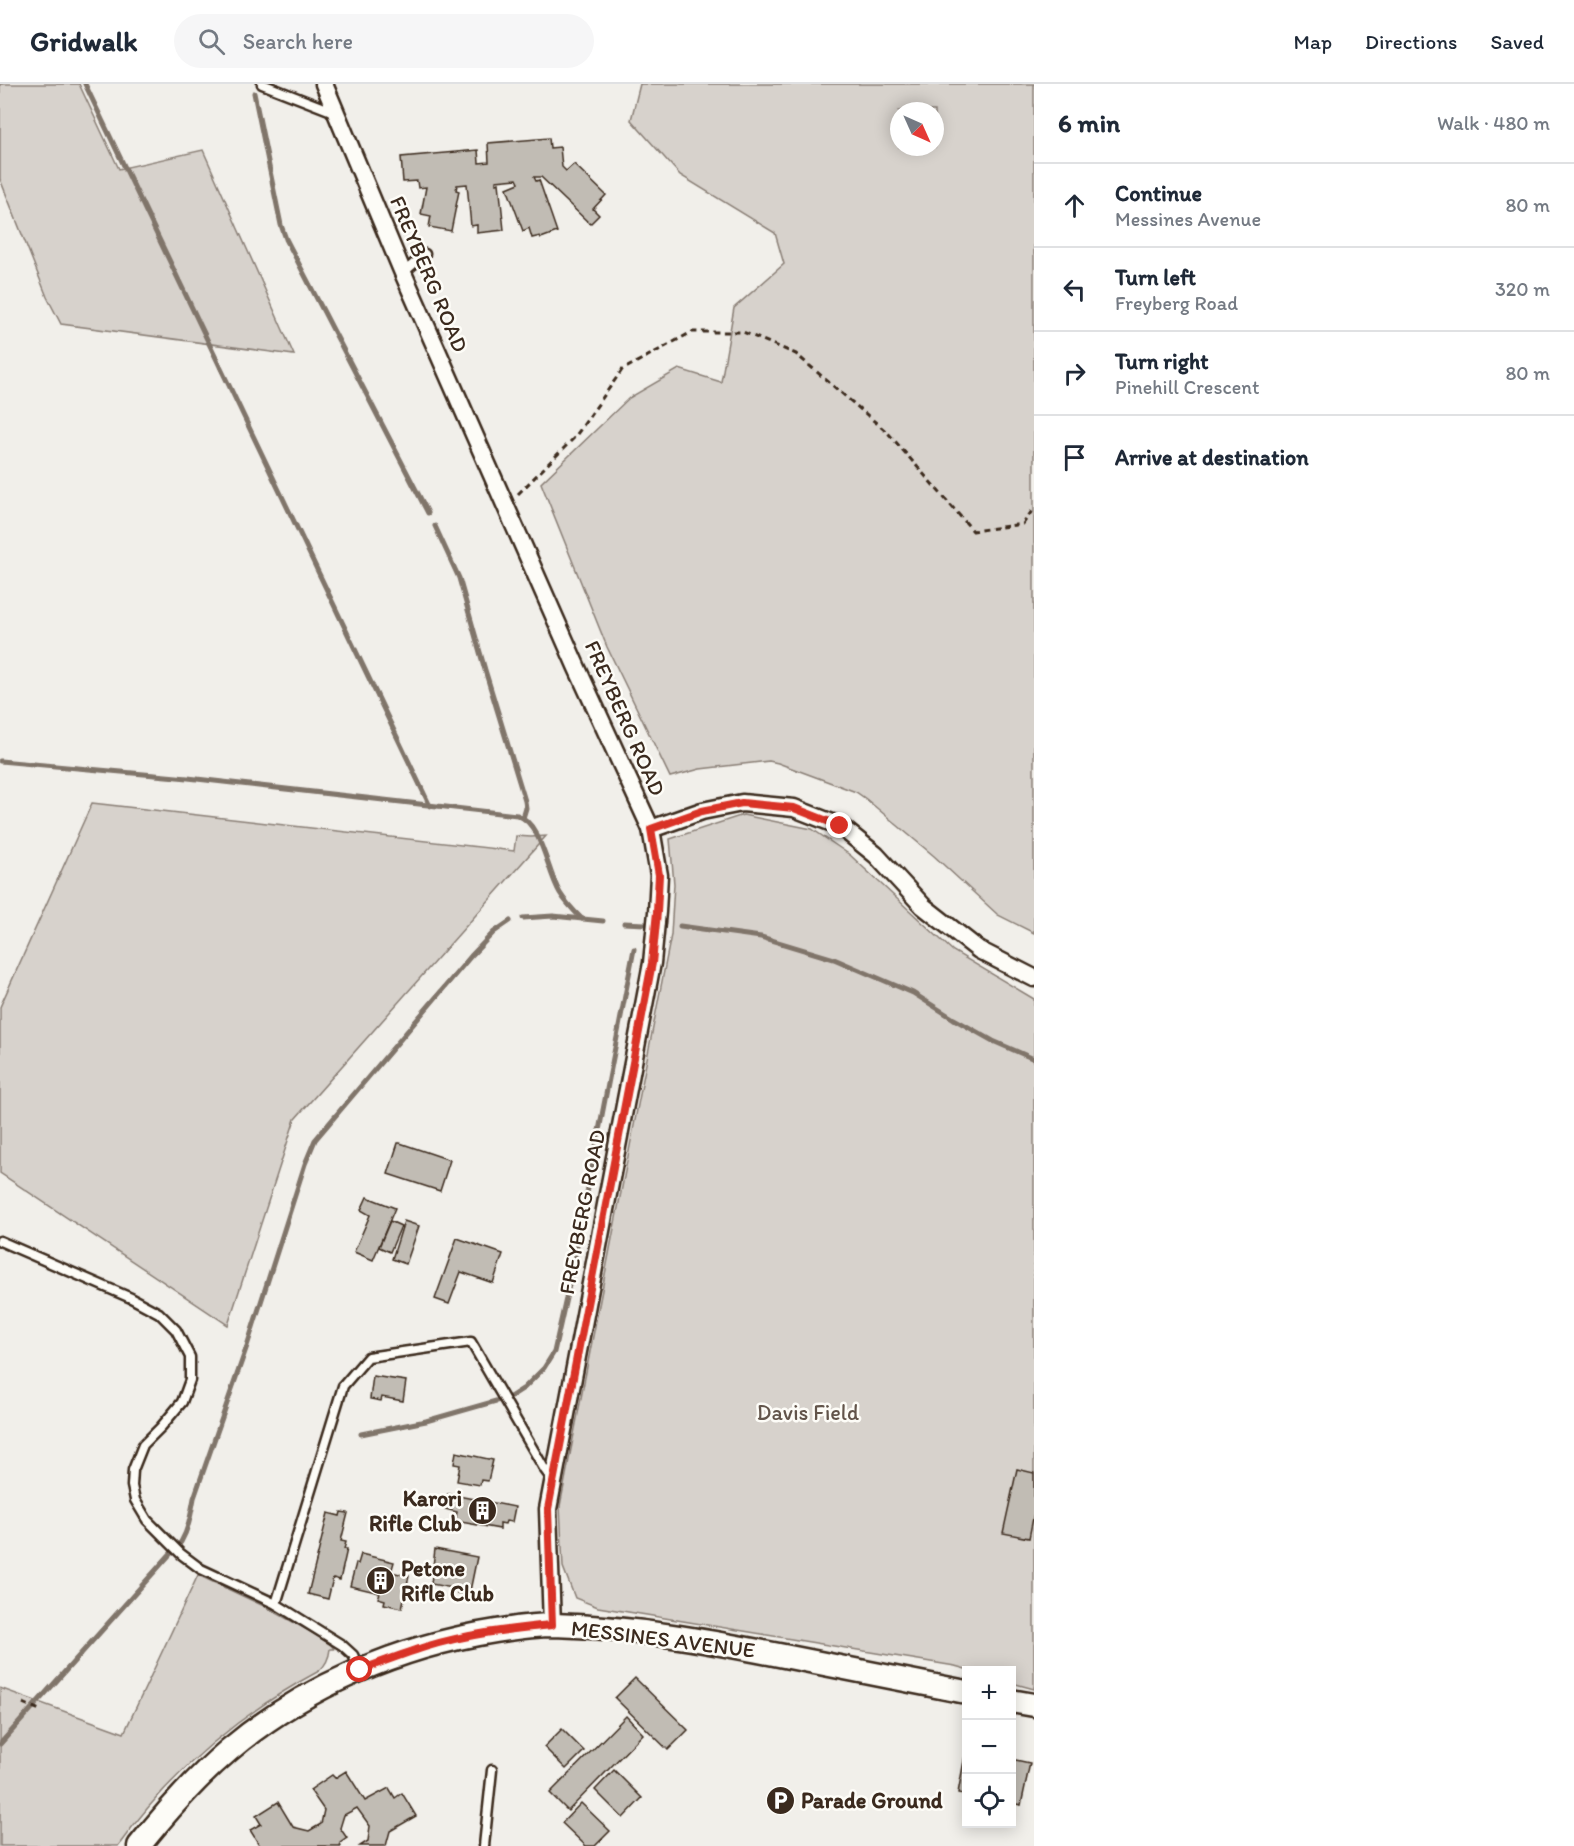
<!DOCTYPE html>
<html lang="en">
<head>
<meta charset="utf-8">
<style>
  body { margin:0; font-family:Itim,sans-serif; background:#f6f6f7; color:#1f2937 }
  .controls { position:absolute; right:18px; bottom:18px; display:grid; overflow:hidden; border-radius:0px; box-shadow:0 3px 15px #0003 }
  .controls button { width:54px; height:54px; display:grid; place-items:center; padding:0; border:0; border-bottom:2px solid #e0e1e3; background:#fff; color:#1f2937; font:30px sans-serif }
  .compass { position:absolute; left:890px; top:18px; width:54px; height:54px; border-radius:50%; background:#fff; box-shadow:0 3px 15px #0003; rotate:135deg }
  .stop { position:absolute; width:18px; height:18px; margin:-14px; border:4px solid #d93025; border-radius:50%; background:#fff }
  .stop.end { background:#d93025; border-color:#fff; box-shadow:0 2px 6px #0008 }
  .list { margin:0; padding:0; list-style:none }
  h2 { display:flex; justify-content:space-between; align-items:center; height:78px; margin:0; padding:0 24px; font-size:26px }
  h2 small { font-size:20px; font-weight:400; color:#747a83 }
  .list li { display:grid; grid-template-columns:39px 1fr auto; gap:18px; align-items:center; box-sizing:border-box; height:84px; padding:0 24px; border-top:2px solid #e0e1e3 }
  .list b { display:block; font-size:22px; white-space:nowrap }
  .list p { margin:0; font-size:20px; white-space:nowrap; color:#747a83 }
  .list em { font-size:20px; font-style:normal; color:#747a83 }
  .icon { flex:none; width:33px; height:33px; fill:none; stroke:currentColor; stroke-width:2; stroke-linecap:round; stroke-linejoin:round }
  .map { position:relative; flex:none; width:1034px; height:1762px; overflow:hidden }
  header { display:flex; align-items:center; gap:36px; box-sizing:border-box; height:84px; padding:0 30px; background:#fff; border-bottom:2px solid #e0e1e3 }
  header strong { font-size:28px }
  nav { display:flex; gap:33px; margin-inline-start:auto; font-size:21px }
  .search { width:420px; height:54px; background:#f6f6f7; display:flex; align-items:center; gap:15px; box-sizing:border-box; padding:0 21px; border-radius:33px; color:#747a83; font-size:22px }
  main { display:flex }
  aside { flex:1; background:#fff }
  .map>svg:first-child { display:block }
</style>
</head>
<body>
<header>
<strong>Gridwalk</strong>
<div class="search"><svg class="icon" aria-label="search" viewBox="0 0 24 24"><circle cx="10" cy="10" r="6"/><path d="M15 15l6 6"/></svg>Search here</div>
<nav><a>Map</a><a>Directions</a><a>Saved</a></nav>
</header>
<main>
<div class="map">
<svg width="1034" height="1762" viewBox="0 0 1034 1762">
  <rect width="100%" height="100%" fill="#f1efea"/>
  <filter id="ink" filterUnits="userSpaceOnUse"><feTurbulence type="fractalNoise" baseFrequency=".0167" numOctaves="2"/><feDisplacementMap in="SourceGraphic" scale="12" xChannelSelector="R" yChannelSelector="G"/><feConvolveMatrix kernelMatrix="1 2 1 2 8 2 1 2 1" color-interpolation-filters="sRGB"/></filter>
  <g filter="url(#ink)">
    <g fill="#d7d2cc" stroke="#897e75" stroke-width="1.5" fill-rule="evenodd">
      <polygon points="0,0 79,0 119,85 203,66 294,271 61,240 47,213 0,95"/>
      <path d="M640,0H1034V849L998,831L934,772L866,715L856,708L778,679L769,677L700,685L670,693L607,563L541,399L629,314L679,285L721,298L734,224L784,180L775,149L680,91L631,36ZM899,27H935V63H899Z"/>
      <polygon points="92,719 514,767 516,752 531,753 546,752 295,1035 228,1241 0,1089 0,923"/>
      <polygon points="743,731 812,745 850,771 953,867 1034,915 1034,1605 1012,1599 1011,1586 969,1586 955,1582 598,1523 575,1514 563,1483 560,1422 671,851 674,800 670,755"/>
      <path d="M198,1491L266,1523L329,1558L334,1565H330C329,1575 326,1581 319,1587C239,1630 171,1688 118,1762H0V1604L124,1649Z"/>
    </g>
    <g fill="none" stroke-linecap="round" stroke-linejoin="round">
      <g stroke="#80746b" stroke-width="5">
        <polyline points="85,0 430,722"/>
        <polyline points="254,9 281,141 286,155 428,429"/>
        <polyline points="435,442 459,494 485,586 525,717 526,724 523,734"/>
        <path d="M0,677L188,694L517,731C542,739 547,788 560,809C566,819 574,827 582,835"/>
        <polyline points="523,834 553,832 603,837"/>
        <polyline points="624,839 645,840"/>
        <polyline points="680,842 761,853 834,875 913,909 954,935 993,957 1034,975"/>
        <polyline points="361,1350 426,1337 510,1313 524,1304 544,1284 554,1268 571,1192 634,865"/>
        <path d="M0,1660L181,1458C189,1444 191,1430 194,1414L247,1262L305,1080L315,1056L471,872L494,848L510,837"/>
      </g>
    </g>
    <g fill="#c1bcb4" stroke="#3b2a1e" stroke-width="1.5">
      <polygon points="549,54 550,64 560,63 562,83 566,87 574,80 606,111 593,125 599,131 590,140 541,93 534,93 536,97 539,96 557,148 541,154 540,152 532,154 529,144 523,147 507,104 519,99 517,95 496,97 496,100 499,99 504,146 477,149 477,141 471,142 467,100 457,101 456,106 459,107 451,147 429,143 431,132 421,130 426,103 418,104 417,97 403,98 401,73 478,66 479,79 489,78 488,59"/>
      <polygon points="398,1059 400,1059 450,1076 440,1107 388,1090"/>
      <polygon points="367,1113 395,1124 373,1176 354,1168 370,1131 361,1126"/>
      <polygon points="390,1137 401,1142 390,1168 379,1163"/>
      <polygon points="404,1137 419,1142 406,1180 392,1175"/>
      <polygon points="457,1154 503,1170 493,1199 461,1188 449,1220 435,1215"/>
      <polygon points="373,1292 406,1297 403,1317 382,1313 381,1317 370,1315"/>
      <polygon points="456,1368 493,1376 488,1397 481,1396 480,1401 457,1397 460,1381 454,1380"/>
      <polygon points="1017,1385 1034,1389 1034,1429 1029,1454 1003,1449"/>
      <polygon points="448,1410 515,1423 512,1438 506,1437 505,1440 500,1439 500,1445 455,1437 457,1428 445,1425"/>
      <polygon points="341,1428 348,1429 341,1457 346,1458 344,1465 347,1465 340,1496 333,1494 328,1515 308,1510 328,1429 340,1432"/>
      <polygon points="435,1465 477,1473 470,1507 467,1506 466,1511 457,1509 458,1505 431,1500"/>
      <polygon points="361,1470 394,1478 391,1488 409,1492 402,1524 384,1520 385,1516 378,1514 380,1509 350,1502 356,1479 358,1480"/>
      <polygon points="635,1594 688,1646 668,1666 615,1614"/>
      <polygon points="626,1632 643,1650 568,1727 550,1709"/>
      <polygon points="562,1645 584,1667 566,1685 544,1663"/>
      <polygon points="966,1666 966,1711 958,1709"/>
      <polygon points="1011,1675 1030,1679 1021,1721 1011,1719"/>
      <polygon points="614,1686 642,1714 623,1734 595,1706"/>
      <polygon points="346,1687 365,1717 389,1704 395,1714 402,1709 416,1732 390,1747 386,1762 360,1762 368,1757 370,1742 357,1724 344,1731 340,1744 347,1754 340,1759 341,1762 260,1762 250,1746 261,1740 256,1732 278,1718 293,1743 309,1747 321,1740 324,1726 310,1706 332,1691 335,1694"/>
      <polygon points="581,1719 610,1747 595,1762 586,1762 562,1739"/>
    </g>
    <g fill="none" stroke-linecap="round" stroke-linejoin="round">
      <defs>
        <g id="lane">
          <polyline points="262,0 334,28"/>
          <polyline points="403,189 425,170"/>
          <polyline points="0,1157 131,1214 159,1229 176,1246 190,1273 190,1296 182,1318 161,1343 143,1361 133,1386 132,1402 135,1416 147,1436 181,1470 201,1485 276,1520"/>
          <polyline points="360,1586 353,1571 342,1561 276,1520 343,1302 368,1273 471,1258 545,1386 553,1397"/>
          <polyline points="484,1762 492,1686"/>
        </g>
        <g id="street">
          <polyline points="324,0 403,189 577,584 651,745 659,791 657,828 652,879 548,1425 552,1541"/>
          <polyline points="651,745 702,727 742,719 794,724 840,742 876,771 923,822 979,866 1034,894"/>
        </g>
        <g id="secondary">
          <polyline points="1011,1617 1034,1621"/>
          <path d="M139,1762C166,1728 196,1694 229,1666C303,1603 400,1562 496,1547C515,1544 535,1541 554,1541C632,1543 708,1557 784,1572C845,1584 906,1596 966,1608"/>
        </g>
      </defs>
      <use href="#lane" stroke="#3b2a1e" stroke-width="13"/>
      <use href="#street" stroke="#3b2a1e" stroke-width="21"/>
      <use href="#secondary" stroke="#3b2a1e" stroke-width="27"/>
      <g stroke="#3b2a1e" stroke-width="3" stroke-dasharray="6 4.5" stroke-linecap="butt">
        <polyline points="518,410 575,353 622,286 692,248 743,248 796,270 888,349 973,447 1023,440 1034,424"/>
        <polyline points="23,1619 40,1626"/>
      </g>
      <use href="#lane" stroke="#fdfcf7" stroke-width="8"/>
      <use href="#street" stroke="#fdfcf7" stroke-width="16"/>
      <use href="#secondary" stroke="#fdfcf7" stroke-width="22"/>
    </g>
  </g>
  <g fill="none" stroke-linecap="round" stroke-linejoin="round" filter="url(#ink)">
    <path stroke="#d93025" stroke-width="8" d="M360,1586C382,1578 403,1570 425,1563C467,1550 509,1545 552,1541L548,1425L652,879L657,828L659,791L651,745L702,727L742,719L794,724L840,742"/>
  </g>
  <defs>
    <symbol id="building-disc" viewBox="-11 -11 22 22"><circle r="9.5" fill="#3b2a1e" stroke="#fdfcf7"/><path d="M-4-6H4V6H1V3H-1V6H-4ZM-2.5-4.3h1.7v1.8h-1.7ZM.8-4.3h1.7v1.8H.8ZM-2.5-1h1.7V.8h-1.7ZM.8-1h1.7V.8H.8Z" fill="#fff"/></symbol>
    <symbol id="parking-disc" viewBox="-11 -11 22 22"><circle r="9.5" fill="#3b2a1e" stroke="#fdfcf7"/><path d="M-3.5-5.5H1a3.5 3.5 0 0 1 0 7H-1V5.5H-3.5ZM-1-3.4V-.6H.8a1.4 1.4 0 0 0 0-2.8Z" fill="#fff"/></symbol>
  </defs>
  <g fill-rule="evenodd">
    <use href="#building-disc" x="466" y="1410" width="33" height="33"/>
    <use href="#building-disc" x="364" y="1480" width="33" height="33"/>
    <use href="#parking-disc" x="764" y="1700" width="33" height="33"/>
  </g>
  <g text-anchor="middle" dominant-baseline="central" stroke-width="5" stroke-linejoin="round" paint-order="stroke">
    <g font-size="22" fill="#3b2a1e" stroke="#fdfcf7">
      <text transform="translate(429 190) rotate(67)">FREYBERG ROAD</text>
      <text transform="translate(625 634) rotate(66)">FREYBERG ROAD</text>
      <text transform="translate(582 1128) rotate(-79)">FREYBERG ROAD</text>
      <text transform="translate(663 1555) rotate(7)">MESSINES AVENUE</text>
    </g>
    <g font-size="22" fill="#62544a" stroke="#fdfcf7">
      <text x="808" y="1328">Davis Field</text>
    </g>
    <g font-size="22" font-weight="bold" fill="#3b2a1e" stroke="#fdfcf7" text-anchor="start">
      <text x="462" y="1414" text-anchor="end">Karori<tspan x="462" dy="25">Rifle Club</tspan></text>
      <text x="401" y="1484">Petone<tspan x="401" dy="25">Rifle Club</tspan></text>
      <text x="801" y="1716">Parade Ground</text>
    </g>
  </g>
</svg>
<div class="controls">
<button>+</button>
<button>−</button>
<button><svg class="icon" aria-label="locate" viewBox="0 0 24 24"><circle cx="12" cy="12" r="6"/><path d="M12 2v4M12 18v4M2 12h4M18 12h4"/></svg></button>
</div>
<svg class="compass" viewBox="-18 -18 36 36"><path d="M0-13l5 13h-10z" fill="#e53935"/><path d="M0 13l5-13h-10z" fill="#747a83"/></svg>
<div class="stop" style="left:360px;top:1586px"></div>
<div class="stop end" style="left:840px;top:742px"></div>
</div>
<aside>
<h2>6 min<small>Walk · 480 m</small></h2>
<ul class="list">
<li><svg class="icon" aria-label="ahead" viewBox="0 0 24 24"><path d="M12 20V5M6 11l6-6 6 6"/></svg><div><b>Continue</b><p>Messines Avenue</p></div><em>80 m</em></li>
<li><svg class="icon" aria-label="left" viewBox="0 0 24 24"><path d="M17 20v-9H6M10 6l-5 5 5 5"/></svg><div><b>Turn left</b><p>Freyberg Road</p></div><em>320 m</em></li>
<li><svg class="icon" aria-label="right" viewBox="0 0 24 24"><path d="M7 20v-9h11M14 6l5 5-5 5"/></svg><div><b>Turn right</b><p>Pinehill Crescent</p></div><em>80 m</em></li>
<li><svg class="icon" aria-label="arrive" viewBox="0 0 24 24"><path d="M6 21V4h12l-3 4 3 4H6"/></svg><div><b>Arrive at destination</b></div></li>
</ul>
</aside>
</main>
</body>
</html>
